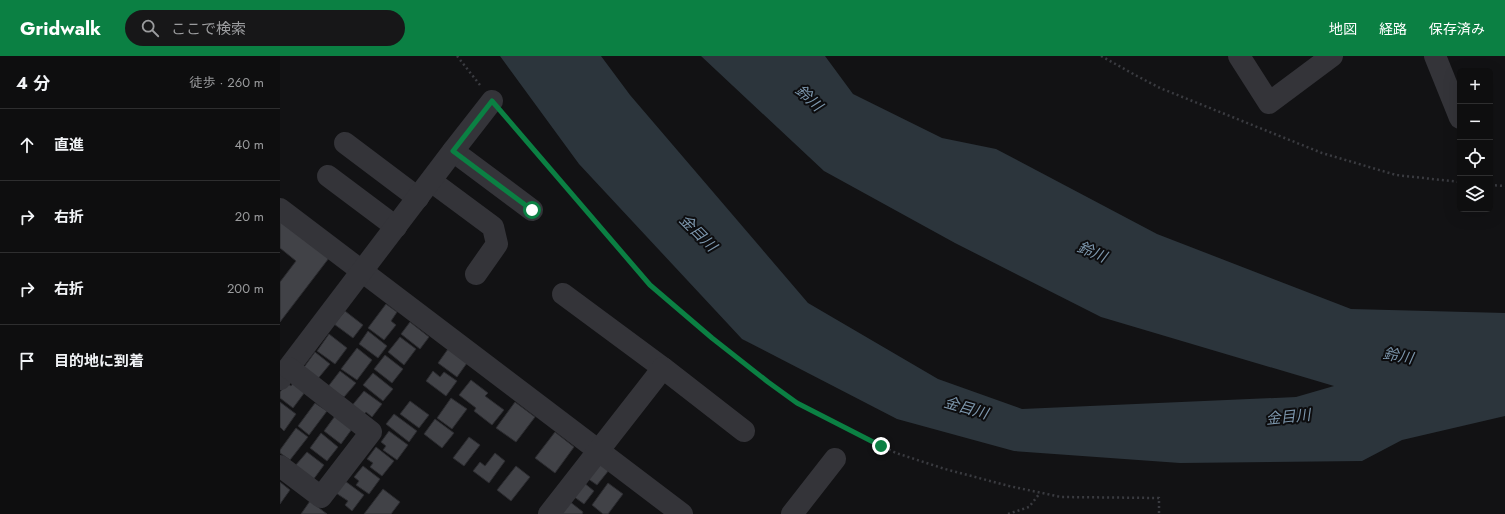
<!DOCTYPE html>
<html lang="ja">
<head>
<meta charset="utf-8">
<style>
  body { margin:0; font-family:Jost,"Noto Sans JP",sans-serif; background:#171718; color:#f1f3f6 }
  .controls { position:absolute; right:12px; top:12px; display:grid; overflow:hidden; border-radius:6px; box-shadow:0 4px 16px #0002 }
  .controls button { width:36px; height:36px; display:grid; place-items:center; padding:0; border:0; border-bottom:1px solid #2e2e2f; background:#0e0e0f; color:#f1f3f6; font:20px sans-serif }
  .stop { position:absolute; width:12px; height:12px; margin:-9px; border:3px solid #0b8043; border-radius:50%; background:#fff }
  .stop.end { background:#0b8043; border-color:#fff; box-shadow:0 1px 4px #0008 }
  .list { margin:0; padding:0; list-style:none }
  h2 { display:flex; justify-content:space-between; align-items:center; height:52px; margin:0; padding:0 16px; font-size:17px }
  h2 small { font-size:13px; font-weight:400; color:#9b9c9e }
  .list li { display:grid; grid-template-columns:26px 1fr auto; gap:12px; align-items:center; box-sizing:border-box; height:72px; padding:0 16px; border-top:1px solid #2e2e2f }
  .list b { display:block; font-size:15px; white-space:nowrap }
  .list em { font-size:13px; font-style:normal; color:#9b9c9e }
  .icon { flex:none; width:22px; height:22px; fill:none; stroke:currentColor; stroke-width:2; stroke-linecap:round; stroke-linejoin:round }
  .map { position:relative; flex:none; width:1225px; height:458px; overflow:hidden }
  header { display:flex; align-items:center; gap:24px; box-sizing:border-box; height:56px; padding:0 20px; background:#0b8043; color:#fff }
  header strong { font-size:19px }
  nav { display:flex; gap:22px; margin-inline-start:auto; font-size:14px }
  .search { width:280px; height:36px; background:#171718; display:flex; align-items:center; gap:10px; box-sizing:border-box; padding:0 14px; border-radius:22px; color:#9b9c9e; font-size:15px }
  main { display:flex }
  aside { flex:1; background:#0e0e0f }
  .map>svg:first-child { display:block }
</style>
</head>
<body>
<header>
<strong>Gridwalk</strong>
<div class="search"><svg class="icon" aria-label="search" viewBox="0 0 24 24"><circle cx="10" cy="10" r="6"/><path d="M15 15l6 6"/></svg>ここで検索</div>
<nav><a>地図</a><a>経路</a><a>保存済み</a></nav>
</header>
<main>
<aside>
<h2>4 分<small>徒歩 · 260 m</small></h2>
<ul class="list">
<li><svg class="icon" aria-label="ahead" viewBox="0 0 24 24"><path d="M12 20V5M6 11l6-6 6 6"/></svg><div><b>直進</b></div><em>40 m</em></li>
<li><svg class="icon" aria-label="right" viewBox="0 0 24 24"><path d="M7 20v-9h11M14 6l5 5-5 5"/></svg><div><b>右折</b></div><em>20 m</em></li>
<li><svg class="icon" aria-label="right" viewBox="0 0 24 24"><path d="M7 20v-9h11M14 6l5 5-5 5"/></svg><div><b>右折</b></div><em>200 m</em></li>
<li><svg class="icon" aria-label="arrive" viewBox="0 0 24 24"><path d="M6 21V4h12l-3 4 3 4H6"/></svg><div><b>目的地に到着</b></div></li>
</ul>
</aside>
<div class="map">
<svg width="1225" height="458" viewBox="0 0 1225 458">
  <rect width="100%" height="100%" fill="#121214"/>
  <polygon fill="#2c353c" points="220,0 321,0 350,39 528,247 658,323 742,353 1016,341 1054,330 821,261 675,187 544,115 421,0 545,0 573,38 662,82 716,93 877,178 1071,253 1225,257 1225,360 1122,384 1082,405 900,407 734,395 617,363 462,283 299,108"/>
  <g fill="#414247" stroke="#2c2c30">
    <polygon points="0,165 49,202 0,266 0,226 16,205 0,192"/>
    <polygon points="106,248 117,256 111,265 116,269 104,284 88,272"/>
    <polygon points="65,255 83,269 73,282 54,268"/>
    <polygon points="130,266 149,281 140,293 121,278"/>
    <polygon points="88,275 107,290 98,302 79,288"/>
    <polygon points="49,278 67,292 55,308 37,295"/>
    <polygon points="120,281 136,293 124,309 108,296"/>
    <polygon points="77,292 92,304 77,324 61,313"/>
    <polygon points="168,293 187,307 177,321 158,307"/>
    <polygon points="35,296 50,308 36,325 22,314"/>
    <polygon points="105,299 123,313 112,327 94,313"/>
    <polygon points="60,315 76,327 64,341 47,332"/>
    <polygon points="153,315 160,321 164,316 177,325 166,340 146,325"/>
    <polygon points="93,317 113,333 103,345 83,329"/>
    <polygon points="191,324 208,337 205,340 224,354 212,369 194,355 196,352 179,339"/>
    <polygon points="7,327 11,330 13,327 25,336 13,352 0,342 0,336"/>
    <polygon points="84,335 102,348 92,361 86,356 82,361 70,352"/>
    <polygon points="171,342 187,353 172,373 157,362"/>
    <polygon points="130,345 149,359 139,372 120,358"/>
    <polygon points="0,346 16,358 4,375 0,371"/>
    <polygon points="235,346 255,361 236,386 216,372"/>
    <polygon points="35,347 47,355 29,379 18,370"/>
    <polygon points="114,358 137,375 129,386 106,368"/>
    <polygon points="55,360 72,373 61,388 44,375"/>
    <polygon points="155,363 174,377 162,392 144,378"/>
    <polygon points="16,372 28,381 10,404 0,397 0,394"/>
    <polygon points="109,375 128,389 117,404 103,394 106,390 101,386"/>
    <polygon points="275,376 294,391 275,417 255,402"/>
    <polygon points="41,377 58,391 47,405 30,392"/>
    <polygon points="189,381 200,389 184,410 173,402"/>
    <polygon points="96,391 114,405 102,420 90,411 93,407 87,403"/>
    <polygon points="27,396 44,409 33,424 15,410"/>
    <polygon points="215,397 225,405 209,427 193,415 200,406 205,410"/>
    <polygon points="319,406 329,414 317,429 307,422"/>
    <polygon points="83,410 100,423 89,438 76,429 79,425 74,421"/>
    <polygon points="236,410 250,421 231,445 217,434"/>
    <polygon points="65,425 84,439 72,455 65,449 68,445 56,437"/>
    <polygon points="0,426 10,434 0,448"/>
    <polygon points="303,426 314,435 304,448 293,440"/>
    <polygon points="328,427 343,438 328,458 323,458 312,449"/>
    <polygon points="103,433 120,446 111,458 84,458"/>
    <polygon points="30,445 47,458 21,458"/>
    <polygon points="289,445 303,456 302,458 278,458"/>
  </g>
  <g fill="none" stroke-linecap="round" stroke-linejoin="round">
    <g stroke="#3a3b40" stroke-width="2.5" stroke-dasharray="2 3" stroke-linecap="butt">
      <polyline points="177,0 200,29"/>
      <polyline points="821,0 857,20 880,32 1042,97 1116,119 1180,126"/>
      <polyline points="225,59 370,229 432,283 488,326 517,347 616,397 665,413 729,430 781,441 879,442 879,458"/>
      <polyline points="1210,129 1225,130"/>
      <polyline points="728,458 749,451 760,437"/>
    </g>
    <g stroke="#343439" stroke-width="22">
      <polyline points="959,0 989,47 1052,0"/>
      <polyline points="1155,0 1180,62"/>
      <polyline points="65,87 138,142"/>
      <polyline points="173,95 252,154"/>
      <polyline points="48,120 116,171"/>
      <polyline points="151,125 213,171 217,188 196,218"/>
      <polyline points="0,153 402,458"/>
      <polyline points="283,238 383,312"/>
      <polyline points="0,323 173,95 212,45"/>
      <polyline points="0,410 41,441 91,376 9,312"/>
      <polyline points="269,458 383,312 464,375"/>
      <polyline points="512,458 555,403"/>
    </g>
  </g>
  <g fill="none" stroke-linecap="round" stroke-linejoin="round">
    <polyline stroke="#0b8043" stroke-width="5" points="252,154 173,95 212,45 370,229 432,282 488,326 517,347 601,390"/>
  </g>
  <g text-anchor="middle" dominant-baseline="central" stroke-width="4" stroke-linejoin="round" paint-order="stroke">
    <g font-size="15" font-style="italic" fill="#7d97ad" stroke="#0d0d0f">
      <text transform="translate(529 42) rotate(43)">鈴川</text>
      <text transform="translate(418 177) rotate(45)">金目川</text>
      <text transform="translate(812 196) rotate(23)">鈴川</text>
      <text transform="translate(1118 300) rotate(10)">鈴川</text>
      <text transform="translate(686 352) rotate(16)">金目川</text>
      <text transform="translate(1008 361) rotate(-6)">金目川</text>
    </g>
  </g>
</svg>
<div class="controls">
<button>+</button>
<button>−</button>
<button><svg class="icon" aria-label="locate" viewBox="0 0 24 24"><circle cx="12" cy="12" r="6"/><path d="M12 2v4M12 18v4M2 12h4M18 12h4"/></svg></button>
<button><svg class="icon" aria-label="layers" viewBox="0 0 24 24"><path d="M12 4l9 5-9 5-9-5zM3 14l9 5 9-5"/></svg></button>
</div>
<div class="stop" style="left:252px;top:154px"></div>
<div class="stop end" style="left:601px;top:390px"></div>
</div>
</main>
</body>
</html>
